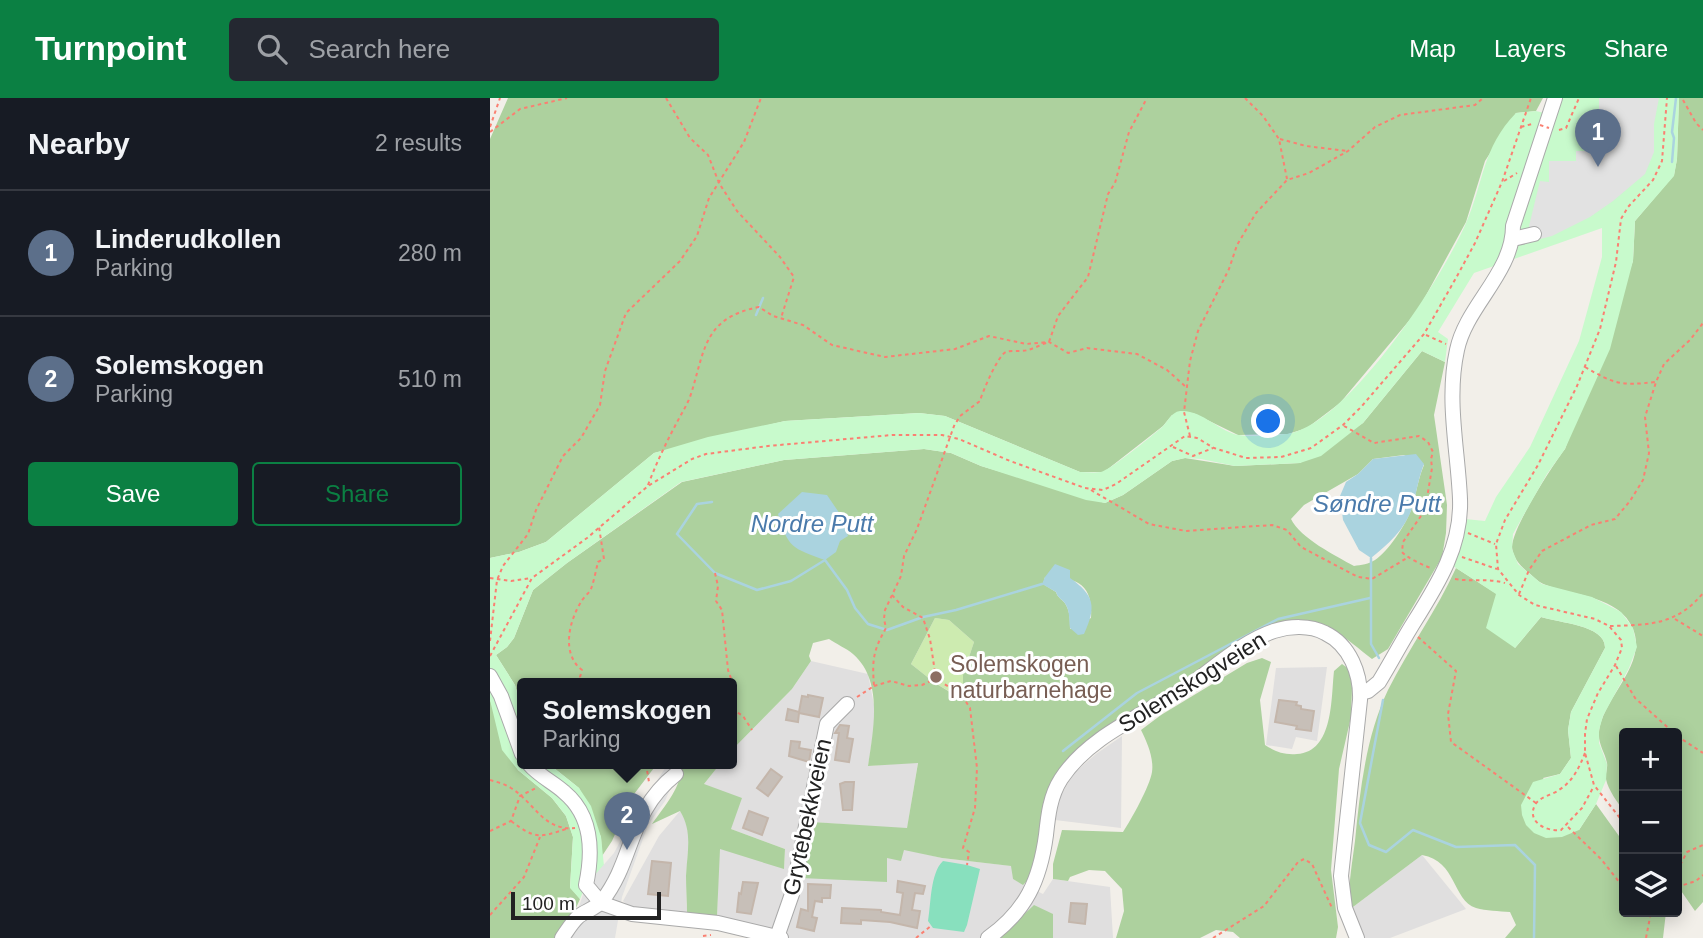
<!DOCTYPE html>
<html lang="en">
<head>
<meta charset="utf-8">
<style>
  body { margin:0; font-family:Arial,sans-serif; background:#242831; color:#f1f3f6 }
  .controls { position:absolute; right:21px; bottom:21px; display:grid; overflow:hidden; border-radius:7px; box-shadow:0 4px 18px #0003 }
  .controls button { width:63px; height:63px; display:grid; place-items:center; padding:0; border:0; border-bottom:2px solid #363941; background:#171b24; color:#f1f3f6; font:35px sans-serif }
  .scale { position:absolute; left:21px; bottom:18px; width:150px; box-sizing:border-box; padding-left:7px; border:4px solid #222; border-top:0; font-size:19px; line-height:24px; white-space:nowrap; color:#222; -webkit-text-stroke:5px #fff; paint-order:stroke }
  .you { position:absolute; left:779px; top:324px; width:24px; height:24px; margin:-18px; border:5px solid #fff; border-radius:50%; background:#1a73e8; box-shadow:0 0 0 10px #1a73e833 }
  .badge { display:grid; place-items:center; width:46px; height:46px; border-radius:50%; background:#0b8043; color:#fff; font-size:23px; font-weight:700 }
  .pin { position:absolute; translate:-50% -58px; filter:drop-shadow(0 2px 4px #0008) }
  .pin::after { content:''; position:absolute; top:37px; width:24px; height:21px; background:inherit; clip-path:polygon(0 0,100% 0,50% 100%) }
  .popup { position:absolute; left:27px; top:580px; width:220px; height:91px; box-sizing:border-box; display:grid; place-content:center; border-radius:7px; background:#171b24; filter:drop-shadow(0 2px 5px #0005); font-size:23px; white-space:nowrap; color:#9ea1a6 }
  .popup b { font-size:26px; color:#f1f3f6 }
  .popup::after { content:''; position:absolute; left:50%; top:100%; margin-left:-14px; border:14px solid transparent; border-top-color:#171b24 }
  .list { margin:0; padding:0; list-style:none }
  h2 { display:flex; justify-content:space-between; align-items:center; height:91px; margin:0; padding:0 28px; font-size:30px }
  h2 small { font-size:23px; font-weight:400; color:#9ea1a6 }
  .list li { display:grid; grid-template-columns:46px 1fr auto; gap:21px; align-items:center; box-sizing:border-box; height:126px; padding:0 28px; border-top:2px solid #363941 }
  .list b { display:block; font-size:26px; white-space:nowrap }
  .list p { margin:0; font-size:23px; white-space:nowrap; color:#9ea1a6 }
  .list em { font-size:23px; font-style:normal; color:#9ea1a6 }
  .actions { display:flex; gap:14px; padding:21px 28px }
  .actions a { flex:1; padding:16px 0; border:2px solid #0b8043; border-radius:7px; text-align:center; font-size:24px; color:#0b8043 }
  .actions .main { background:#0b8043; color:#fff }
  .icon { flex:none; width:38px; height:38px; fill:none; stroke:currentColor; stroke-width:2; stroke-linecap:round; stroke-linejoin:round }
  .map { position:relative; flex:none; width:1213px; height:840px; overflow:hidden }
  header { display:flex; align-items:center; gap:42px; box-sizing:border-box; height:98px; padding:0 35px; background:#0b8043; color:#fff }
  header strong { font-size:33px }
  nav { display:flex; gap:38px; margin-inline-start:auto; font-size:24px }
  .search { width:490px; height:63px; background:#242831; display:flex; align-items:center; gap:18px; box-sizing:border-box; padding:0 24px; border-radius:7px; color:#9ea1a6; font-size:26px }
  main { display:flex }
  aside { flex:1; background:#171b24 }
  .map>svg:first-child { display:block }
</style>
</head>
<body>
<header>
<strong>Turnpoint</strong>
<div class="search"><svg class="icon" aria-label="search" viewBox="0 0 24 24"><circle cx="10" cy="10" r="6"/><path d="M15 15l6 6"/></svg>Search here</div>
<nav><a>Map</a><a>Layers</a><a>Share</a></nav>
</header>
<main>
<aside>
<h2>Nearby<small>2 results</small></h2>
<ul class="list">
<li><span class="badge" style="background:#5c6f8a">1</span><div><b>Linderudkollen</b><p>Parking</p></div><em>280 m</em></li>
<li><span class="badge" style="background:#5c6f8a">2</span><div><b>Solemskogen</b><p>Parking</p></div><em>510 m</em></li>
</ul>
<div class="actions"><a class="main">Save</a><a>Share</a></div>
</aside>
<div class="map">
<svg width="1213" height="840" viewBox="0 0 1213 840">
  <rect width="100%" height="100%" fill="#f2efe9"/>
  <g fill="#e0dfdf">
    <polygon points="321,563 378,576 386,617 378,668 428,664 417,731 323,724 396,784 397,759 414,751 452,760 522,768 523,781 553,796 563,781 620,789 623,840 563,840 563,816 523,827 509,840 270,840 224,829 227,818 229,750 294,770 295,751 241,731 214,686 230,666 242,666 242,652 302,591"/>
    <polygon points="837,569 827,643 806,639 802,651 776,647 786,570"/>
    <polygon points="632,638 631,730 565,722 570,699 583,676 606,656"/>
    <polygon points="190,713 196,723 199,740 196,779 197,816 141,811 133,803 169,738"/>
    <polygon points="932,757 976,811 900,840 874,840 866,831 859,812"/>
  </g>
  <polygon fill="#cdebb0" points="445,520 459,522 484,544 473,577 474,602 445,585 421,566"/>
  <g fill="#add19e" fill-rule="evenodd">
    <polygon points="18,0 1053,0 1046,13 1026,15 995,63 976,124 928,212 850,305 817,330 798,336 748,337 703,315 682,317 673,328 614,374 590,374 455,318 429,315 295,323 164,355 56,444 29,454 0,460 0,41"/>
    <path d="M1189,0H1213V804L1205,813L1187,787V635H1134V713C1128,705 1118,692 1116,681C1115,676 1118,670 1117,665C1115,654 1108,647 1109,634C1112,600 1158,567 1143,531C1130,498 1084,498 1056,487C1049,485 1044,479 1039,475C1030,468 1023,460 1022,449C1022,430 1062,368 1075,351L1143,163L1145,123L1184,77L1187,61Z"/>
    <path d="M932,253L955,264L944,317L957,407L956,435L952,459L898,551L882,561C852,538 841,523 801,525L599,644L585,654L570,673L547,756L538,782L533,787L523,781L521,768L452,760L414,752L411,763L397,760V784L311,780L322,724L417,730L428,665L378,668C383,633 394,583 363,556C356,550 346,546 339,541L323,545L319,558L321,563L302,591L242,652V586H32V611L25,587L6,557L17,549L24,540L43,492L77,465L192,384L294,362L434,351L461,355L491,368L615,405L633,397L682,363L695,360L745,368L810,365L873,325ZM914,357L934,367C929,379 927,390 924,403C920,421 900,452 885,462C879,466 871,467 864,468C846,458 810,440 801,421L814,407L868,376L883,361ZM555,479C586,480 603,484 601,520L580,531C580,523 580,514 576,507C573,501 568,501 566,494L553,486ZM445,520L459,522L484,544L473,577V602L445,585L421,566Z"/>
    <path d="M966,470L1007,496L1025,550L1051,519C1069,525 1116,527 1115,550L1081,614L1078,632L1081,660L1070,676L1053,680L1089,732L1106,706L1134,745V814H1176L1173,840H1015L1026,827L1020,814C1009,813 996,813 986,810C962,802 967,763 932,757L859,812C858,789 862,766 865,743C870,692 876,638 898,592C919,550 947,512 966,470Z"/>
    <path d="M772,560L781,564L770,602L775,647C786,654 794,657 807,656C844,654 841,599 844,573L852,566L859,571L862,590L861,619L849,671L841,772L848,829L846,840H750L743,834L726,832L710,840H626L634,813L632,791L615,773L599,772L580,779L578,783L563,781V766L572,732L633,734C641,722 660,688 662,674C664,660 657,644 651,632L671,617L757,565Z"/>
    <polygon points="0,602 28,672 62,700 76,718 83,739 80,789 90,801 82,819 65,840 0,840"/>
    <polygon points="59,666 167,666 141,700 122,743 112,758 111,739 89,690"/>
    <path d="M190,666H230L214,686L252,700L241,731L295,751L294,771L230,751L227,818L197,816C197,804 196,791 196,778C197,754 203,734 190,713L162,726C172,711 195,686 190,666Z"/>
    <polygon points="544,807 563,816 563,840 509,840"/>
  </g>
  <path fill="#c8facc" d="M1071,0H1189L1187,61L1184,78L1145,123L1143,163L1120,251L1075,351L1057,376L1023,436L1022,451L1028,466L1052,486L1102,499L1131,514L1143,530L1147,549L1139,570L1113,618L1109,632V645L1117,666L1116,682L1106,706L1089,732L1072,739L1056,740L1044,735L1036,727L1032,717L1031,707L1043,684L1070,676L1081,660L1078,632L1081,614L1115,550C1116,527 1069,525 1051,519L1025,550L996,530L1006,496L963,468L975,421L995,423L1006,399L1040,349L1089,243L1112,159V130L984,175L948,234L958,241L955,264L932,253L873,325L831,358L810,365L745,368L711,361L695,360L682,363L633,397L615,405L596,402L491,368L461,355L434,351L294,362L191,384L77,465L43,492L24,540L17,549L6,557L25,587L32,611V666H59L89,690L101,708L111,739L114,768L96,787L90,801L80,790L83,739L76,718L62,700L28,672L12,652L0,602V460L29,454L56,444L164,355L218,339L295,323L429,315L455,318L590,374C597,374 604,375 611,374C620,372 662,338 671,330C677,325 681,314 690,313C711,311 730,334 749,337C763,339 783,337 797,336C858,327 953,179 976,125C994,84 992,50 1026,15L1046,13L1063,17Z"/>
  <path fill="#88e0be" d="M453,763L477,767L490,771L477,827L474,834L443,830L438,823C441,807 440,775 453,763Z"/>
  <g fill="#e2e2e2">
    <polygon points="1109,0 1169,0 1164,26 1164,54 1155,76 1123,103 1100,119 1062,138 1050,141 1039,128 1050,83 1059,84 1059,63 1086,63 1086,53 1109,53"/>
    <polygon points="178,666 181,666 187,675 175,703 158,727 150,749 132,799 125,840 80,840 95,818 88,812 96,787 124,755 145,715"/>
  </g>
  <g fill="#aad3df">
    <path d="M926,356L934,366C929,379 927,390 924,404C918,428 900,445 881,460L869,452L853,422L850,398L856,384L868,376L883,361Z"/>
    <path d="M312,394L337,397L352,419L358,438L350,443L346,454L335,462C302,450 298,450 288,416Z"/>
    <path d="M565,466L580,472V480C604,497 607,508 594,536L588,537L580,530C579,523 580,514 576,507C573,501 568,501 566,494L552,486L555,479Z"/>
  </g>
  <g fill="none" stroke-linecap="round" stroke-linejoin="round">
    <g stroke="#aad3df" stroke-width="2.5">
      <polyline points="1182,64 1184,40 1182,34 1186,0"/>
      <polyline points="266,217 273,200"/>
      <polyline points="222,404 207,406 187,436 225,475 267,492 301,483 335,462 357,492 365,510 378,526 397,532 433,519 466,512 552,486"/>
      <polyline points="881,460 881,546 889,560"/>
      <polyline points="893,602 870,725 879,747 896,754 923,732 966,749 1025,747 1045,767 1044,840"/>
      <polyline points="573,653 647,595 788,521 880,500"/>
    </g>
  </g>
  <g fill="#c7bfb8" stroke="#c4b6ab" stroke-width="2">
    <polygon points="318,597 333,600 329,619 309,615 308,624 296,622 298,611 309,614 312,598 318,599"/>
    <polygon points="789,602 807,604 806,607 811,608 811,611 824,613 821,633 806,631 807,628 785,624"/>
    <polygon points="350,627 359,628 357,640 363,641 359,664 345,662 349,635 345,635"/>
    <polygon points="301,643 310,644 309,650 321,652 319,664 299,658"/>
    <polygon points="281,671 292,679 278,698 267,690"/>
    <polygon points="355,684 364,684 362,712 353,712 350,686"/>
    <polygon points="259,713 278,720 272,737 253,730"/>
    <polygon points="162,763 181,765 178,798 158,796"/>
    <polygon points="408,783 435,788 433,796 425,795 422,812 430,813 427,830 400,824 371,822 371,826 351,825 352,810 391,812 391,814 410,817 413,795 407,794"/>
    <polygon points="253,784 268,785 261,816 247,814 249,795 251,796"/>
    <polygon points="318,786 341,787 340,800 332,800 332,804 325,803 322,819 327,820 324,833 307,829 311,811 318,813"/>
    <polygon points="581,805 597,806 595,826 579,824"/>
  </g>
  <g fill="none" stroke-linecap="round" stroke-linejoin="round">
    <defs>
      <g id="minor">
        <polyline points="1023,141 1044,136"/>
        <polyline points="0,578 11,598 32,656"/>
        <path d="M871,595L878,593L889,584C900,566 910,547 921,529C946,489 972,450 970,401C968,352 956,302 967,252C976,208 1023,175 1023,128L1065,0"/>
        <path d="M39,666C49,678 63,684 74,694C103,718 103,754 96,787L111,805"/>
        <polyline points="111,805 142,816 228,825 291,840"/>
        <polyline points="287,839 302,796 337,626 357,606"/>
        <path d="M72,840C77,833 82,824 89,818C96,813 106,810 112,803C145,761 137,715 186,676"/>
        <path d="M498,840C536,813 550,782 556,737C558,718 560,698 571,681C599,638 652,618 694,591C722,572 751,544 784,533C800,528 820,527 835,535C860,547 871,576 870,602L851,778L855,810L867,840"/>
      </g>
    </defs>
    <use href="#minor" stroke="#a9a9a9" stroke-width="16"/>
    <g stroke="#fa8072" stroke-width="2" stroke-dasharray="3.5 3.5" stroke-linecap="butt">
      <polyline points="176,0 200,40 218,57 229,85 247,113 290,159 304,179 291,220"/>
      <polyline points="755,0 773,18 789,41 797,81"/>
      <polyline points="1193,2 1206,25 1213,32"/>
      <polyline points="0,29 10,0"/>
      <polyline points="1031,29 1042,26"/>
      <polyline points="1069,32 1076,30 1089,0"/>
      <polyline points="0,34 30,11 77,0"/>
      <polyline points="790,41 816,48 857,53"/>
      <polyline points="1014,83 1027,75"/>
      <polyline points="936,237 956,246"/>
      <path d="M1095,269C1124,286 1131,288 1165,284"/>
      <path d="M854,328L884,345L929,338L938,344L943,354L941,361L942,370L935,412L913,444L912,454C916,459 934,468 941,470"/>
      <polyline points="700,338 694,314 700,263 708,233 739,171 747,147 766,115 797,82 819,75 858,53 885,29 910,17 985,7 993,0"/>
      <polyline points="683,349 703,358 723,350"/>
      <path d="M158,387C166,366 175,347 185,328C190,318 196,309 200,299C215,254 212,220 269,209L283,218L313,227L342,247L395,259L465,251L499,238L536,246L559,244L578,255L597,250L647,256L677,272L696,289"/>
      <polyline points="601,392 659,426 696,433 782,427 797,432 811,449 868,479 882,481 917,460"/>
      <polyline points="978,435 1005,446"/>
      <polyline points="972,459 1007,471"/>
      <polyline points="225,475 228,488 226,503 232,512 238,572 244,589 242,593"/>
      <polyline points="0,480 21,483 41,480"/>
      <path d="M965,481C982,484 998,480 1015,485"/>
      <polyline points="1029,496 1039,472 1052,453 1101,427 1125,421 1140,403 1153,382 1159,355 1155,319 1166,284 1174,266 1200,242 1213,225"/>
      <polyline points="402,497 413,509 433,520 440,541 446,581 471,596 480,610 487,670 485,710 473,750 479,754 477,767"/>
      <polyline points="1185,521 1213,538"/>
      <path d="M1120,528C1159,527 1187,527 1213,495"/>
      <polyline points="928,539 966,573 958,616 961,644 1046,705"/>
      <polyline points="0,543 7,482 13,468 38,436 46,412 73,358 91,340 110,307 115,273 136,215 190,163 207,138 219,100 254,44 271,0"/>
      <polyline points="0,558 42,480 97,440 158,388 202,361 216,356 278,348 402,337 452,337 469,341 520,363 595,390 613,392 626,386 695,338 707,340 724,350 756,360 791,359 821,350 853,327 871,309 934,236 966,180 985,145 1012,84 1041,0"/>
      <polyline points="1126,568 1145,600 1184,635"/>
      <path d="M92,586L90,579L92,572C71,556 79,523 91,504C93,500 99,495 101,491C104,483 106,472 108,464L114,461L109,429"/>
      <polyline points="384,588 401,583 419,588 432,587 445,581"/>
      <path d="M367,599L384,588C382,562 383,553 396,530L394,521L395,512L411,478L414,458L427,431L464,328L470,318L490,303C492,295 508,257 516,254C522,252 531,254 538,252C545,250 552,246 559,244L568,218L598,179L618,96L625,85L639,34L657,0"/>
      <polyline points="242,611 253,618 262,632"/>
      <polyline points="1187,638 1213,655"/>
      <path d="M1095,655C1089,670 1083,683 1069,692C1062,697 1049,699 1045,707C1036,724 1057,734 1071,732L1092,710L1104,688"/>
      <polyline points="156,666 159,684"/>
      <polyline points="195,669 210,668 210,666"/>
      <path d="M0,682C7,684 15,686 21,690C45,705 53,733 85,730"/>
      <path d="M21,723C45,741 49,740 76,731"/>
      <polyline points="1134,725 1104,687 1095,655 1095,636 1097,621 1108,595 1125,567 1132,550 1131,542 1119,528 1105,521 1045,507 1029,497 1008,471 1006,446 1015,422 1048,367 1087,288 1110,231 1126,164 1131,121 1138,109 1163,82 1172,63 1177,0"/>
      <polyline points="1078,729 1111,761 1134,790"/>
      <polyline points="0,733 21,723 30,698 46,690"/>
      <polyline points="1187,773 1197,754 1213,747"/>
      <polyline points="1187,789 1206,783 1213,777"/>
      <polyline points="0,817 34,779 50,739"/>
      <polyline points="213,838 221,837"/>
      <polyline points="426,840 442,827"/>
      <polyline points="723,840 774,808 808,764 814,761 822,766 842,810"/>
      <polyline points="1156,840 1161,814"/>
    </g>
    <use href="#minor" stroke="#fff" stroke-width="14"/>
    <polyline stroke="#fa8072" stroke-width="2" stroke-dasharray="3.5 3.5" stroke-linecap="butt" points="1050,27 1059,30"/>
  </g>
  <circle fill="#8d6e63" stroke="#fff" stroke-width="2.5" cx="446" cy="579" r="7"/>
  <g text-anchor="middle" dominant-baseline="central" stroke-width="6" stroke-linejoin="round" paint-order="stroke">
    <g font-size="23" fill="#785e54" stroke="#fff" text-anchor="start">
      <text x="460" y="566">Solemskogen<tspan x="460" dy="26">naturbarnehage</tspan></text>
    </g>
    <g font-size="23" fill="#222" stroke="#fff">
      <text transform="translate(702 584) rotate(-32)">Solemskogveien</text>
      <text transform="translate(317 719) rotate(-78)">Grytebekkveien</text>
    </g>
    <g font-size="24" font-style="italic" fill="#4a7aab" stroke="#fff">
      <text x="887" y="405">Søndre Putt</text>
      <text x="322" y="425">Nordre Putt</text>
    </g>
  </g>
</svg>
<div class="controls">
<button>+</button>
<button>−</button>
<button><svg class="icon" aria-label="layers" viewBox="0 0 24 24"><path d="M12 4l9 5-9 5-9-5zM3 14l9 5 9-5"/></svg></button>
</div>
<div class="scale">100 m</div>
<div class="you"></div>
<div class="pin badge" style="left:1108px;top:69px;background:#5c6f8a">1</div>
<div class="pin badge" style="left:137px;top:752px;background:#5c6f8a">2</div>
<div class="popup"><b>Solemskogen</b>Parking</div>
</div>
</main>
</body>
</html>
